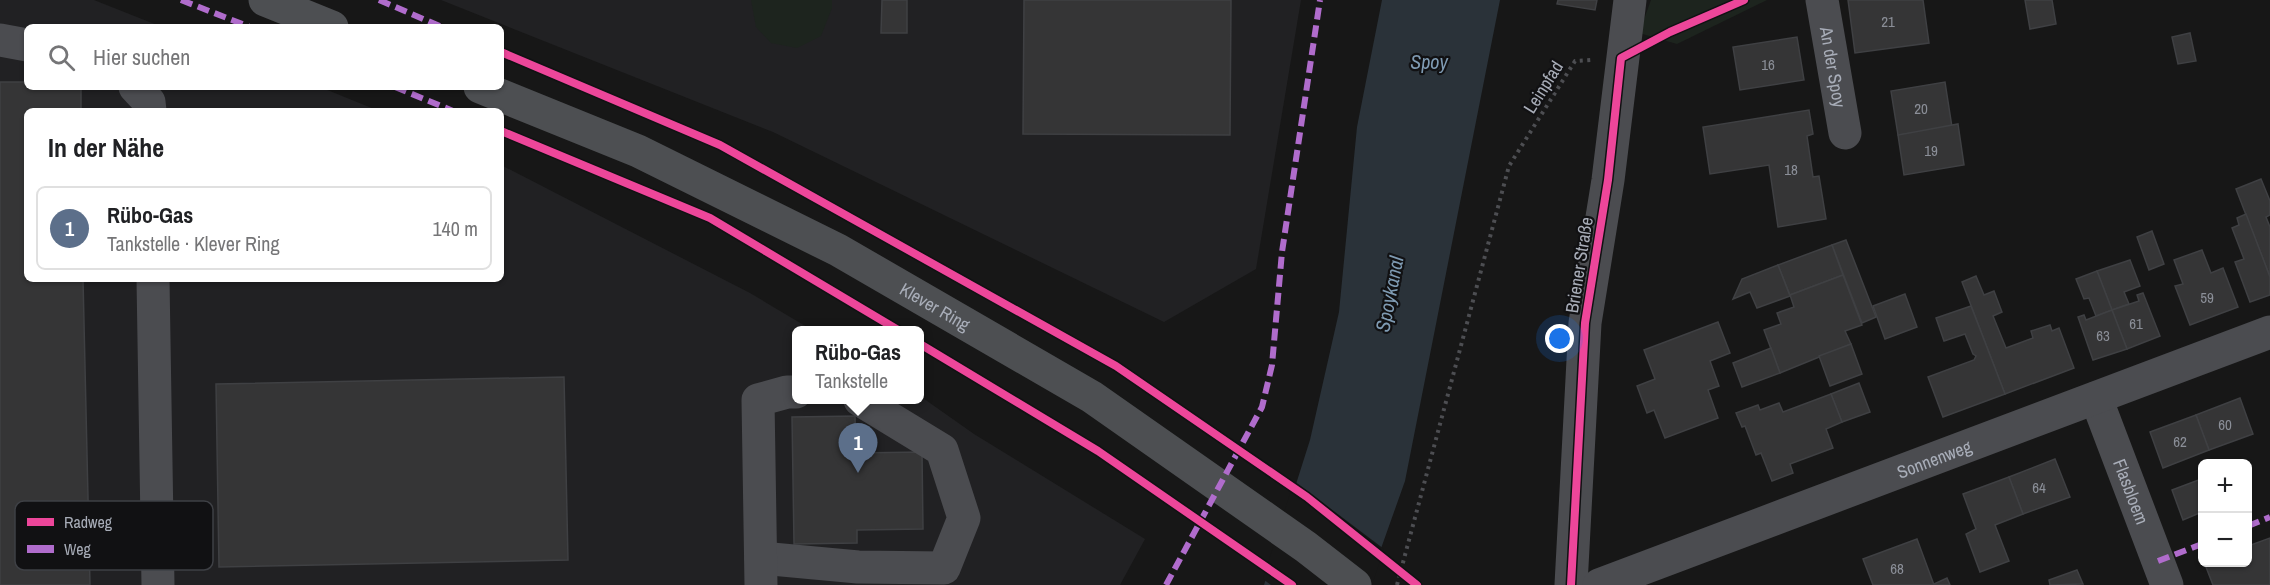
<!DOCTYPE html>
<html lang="de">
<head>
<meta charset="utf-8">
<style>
  body { margin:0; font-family:"Archivo Narrow",sans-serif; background:#f6f6f6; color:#202124 }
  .controls { position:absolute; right:18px; bottom:18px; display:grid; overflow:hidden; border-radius:9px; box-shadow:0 2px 4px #0004 }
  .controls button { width:54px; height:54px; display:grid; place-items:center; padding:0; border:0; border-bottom:2px solid #e0e0e0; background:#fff; color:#202124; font:30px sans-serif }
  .you { position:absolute; left:1560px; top:339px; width:21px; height:21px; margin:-15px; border:4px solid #fff; border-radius:50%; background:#1a73e8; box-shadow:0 0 0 9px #1a73e833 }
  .badge { display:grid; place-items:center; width:39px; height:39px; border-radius:50%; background:#757880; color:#fff; font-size:20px; font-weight:700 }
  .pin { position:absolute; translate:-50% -50px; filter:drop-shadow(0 2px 3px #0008) }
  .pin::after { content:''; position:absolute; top:32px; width:21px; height:18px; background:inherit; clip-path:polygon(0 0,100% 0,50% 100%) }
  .popup { position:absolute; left:792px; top:326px; width:132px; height:78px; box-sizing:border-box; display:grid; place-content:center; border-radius:9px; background:#fff; filter:drop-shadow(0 2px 4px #0005); font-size:20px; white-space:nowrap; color:#757577 }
  .popup b { font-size:22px; color:#202124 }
  .popup::after { content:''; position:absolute; left:50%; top:100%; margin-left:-12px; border:12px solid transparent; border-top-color:#fff }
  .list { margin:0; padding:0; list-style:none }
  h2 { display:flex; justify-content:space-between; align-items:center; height:78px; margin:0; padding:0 24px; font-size:26px }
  h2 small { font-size:20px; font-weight:400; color:#757577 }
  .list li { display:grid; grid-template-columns:39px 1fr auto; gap:18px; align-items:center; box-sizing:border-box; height:84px; margin:0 12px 12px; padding:0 12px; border:2px solid #e0e0e0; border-radius:9px }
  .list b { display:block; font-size:22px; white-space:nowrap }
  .list p { margin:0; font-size:20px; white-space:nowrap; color:#757577 }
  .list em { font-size:20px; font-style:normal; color:#757577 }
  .icon { flex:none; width:33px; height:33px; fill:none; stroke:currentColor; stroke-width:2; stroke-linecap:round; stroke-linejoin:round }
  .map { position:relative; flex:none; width:2270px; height:585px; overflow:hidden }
  .search { position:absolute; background:#fff; box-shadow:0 2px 4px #0004; left:24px; top:24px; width:480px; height:66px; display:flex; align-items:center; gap:15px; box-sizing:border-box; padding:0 21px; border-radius:9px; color:#757577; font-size:22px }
  .panel { position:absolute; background:#fff; box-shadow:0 2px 4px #0004; left:24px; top:108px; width:480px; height:174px; border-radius:9px }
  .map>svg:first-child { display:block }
</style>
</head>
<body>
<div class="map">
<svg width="2270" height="585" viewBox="0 0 2270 585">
  <rect width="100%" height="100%" fill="#171717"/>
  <g fill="#212123">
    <polygon points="0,0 94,0 162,27 27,27 27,87 320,87 379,111 27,111 27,279 501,279 501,165 750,293 812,330 796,330 796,400 920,400 920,396 974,434 1145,539 1120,585 0,585"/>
    <polygon points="441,0 1301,0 1256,269 1164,322 773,132"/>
  </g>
  <g fill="#1d241e">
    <polygon points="751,0 832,0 832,8 821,36 797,48 771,43 756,27"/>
    <polygon points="1651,0 1767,0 1677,44 1639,33"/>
  </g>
  <polygon fill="#2a3239" points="1382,0 1500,0 1405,481 1368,585 1264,585 1310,440 1339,312 1357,127"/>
  <polygon fill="#171717" points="1294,481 1384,549 1372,585 1271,585 1263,579"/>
  <g fill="#353536" stroke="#3f4043" stroke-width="1.5">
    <polygon points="882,0 907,0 907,33 881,33"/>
    <polygon points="1024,0 1231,0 1230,135 1023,134"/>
    <polygon points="1558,0 1597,0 1595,10 1557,4"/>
    <polygon points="1848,0 1923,0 1929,43 1855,53"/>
    <polygon points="2025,0 2052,0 2056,24 2030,29"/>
    <polygon points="2190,33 2196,61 2178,64 2172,37"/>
    <polygon points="1797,37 1804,80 1740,90 1733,47"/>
    <polygon points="0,82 27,82 27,87 81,87 81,111 27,111 27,279 83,279 90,585 0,585"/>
    <polygon points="1945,82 1952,127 1898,135 1891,91"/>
    <polygon points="1809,110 1813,134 1807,136 1813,177 1819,176 1826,219 1778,227 1769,165 1710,174 1703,127"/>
    <polygon points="1958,124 1964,165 1904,175 1898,135"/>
    <polygon points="2261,179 2270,201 2270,215 2266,217 2270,227 2270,277 2236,189"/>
    <polygon points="2246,214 2270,277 2270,295 2250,302 2235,262 2244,259 2232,228 2239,225 2237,218"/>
    <polygon points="2152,231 2164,264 2149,270 2137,237"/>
    <polygon points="1846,240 1876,317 1862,323 1832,245"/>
    <polygon points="1832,245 1843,275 1790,295 1778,265"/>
    <polygon points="2202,250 2211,273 2223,268 2238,307 2190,325 2175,286 2183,284 2174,260"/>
    <polygon points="2130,260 2140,286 2124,292 2129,304 2112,310 2097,271"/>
    <polygon points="1778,265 1790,296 1757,308 1750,292 1733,299 1742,279"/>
    <polygon points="2097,271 2112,310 2096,316 2089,298 2084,299 2076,279"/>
    <polygon points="1843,275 1862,325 1845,331 1851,344 1780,373 1764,330 1781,324 1777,313 1794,307 1790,295"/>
    <polygon points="1976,276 1984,295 1994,291 2002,312 1993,316 2006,348 2033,338 2031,331 2050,325 2052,331 2059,328 2074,368 2005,394 1962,282"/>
    <polygon points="2143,293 2160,336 2127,349 2112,310 2139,301 2137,295"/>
    <polygon points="1905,294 1917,327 1885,339 1873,306"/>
    <polygon points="1971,306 2005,394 1943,417 1928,377 1974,360 1976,356 1973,354 1965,334 1944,341 1936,318"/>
    <polygon points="2112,310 2127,349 2093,360 2078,317 2084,315 2086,320"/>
    <polygon points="1718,322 1730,353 1710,361 1719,386 1708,390 1718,418 1665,438 1654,410 1647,413 1637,386 1655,379 1644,350"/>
    <polygon points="1851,344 1862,374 1830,386 1819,356"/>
    <polygon points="1771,348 1780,373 1742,387 1733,363"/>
    <polygon points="564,377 568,560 219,567 216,384"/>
    <polygon points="1859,383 1870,412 1842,422 1831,394"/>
    <polygon points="1831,394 1842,422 1826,429 1833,448 1790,464 1793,473 1772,481 1761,453 1756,455 1745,426 1742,427 1736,413 1758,405 1760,410 1779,403 1783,412"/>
    <polygon points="2240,398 2253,434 2209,450 2196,415"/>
    <polygon points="2196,415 2209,450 2163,468 2150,432"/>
    <polygon points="855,416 856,453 922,452 923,529 857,530 857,543 794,544 792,417"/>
    <polygon points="2055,459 2070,497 2023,514 2009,477"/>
    <polygon points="2009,477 2023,514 1995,525 2009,561 1980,572 1966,534 1976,529 1963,494"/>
    <polygon points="2201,479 2202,512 2183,520 2172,490"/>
    <polygon points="2270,538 2270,585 2213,585 2204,562 2248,562 2248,546"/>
    <polygon points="1917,539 1934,585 1873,585 1863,559"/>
    <polygon points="2077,570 2083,584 2050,585 2049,580"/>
    <polygon points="1947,578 1950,585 1934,585 1934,584"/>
  </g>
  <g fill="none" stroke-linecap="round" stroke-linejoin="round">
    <polyline stroke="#4d4e52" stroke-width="4" stroke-dasharray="3 4.5" stroke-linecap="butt" points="1397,585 1509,166 1575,61 1591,60"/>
    <g stroke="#4b4c50" stroke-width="33">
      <path id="s1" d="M1822,0L1845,133"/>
      <polyline points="0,40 27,45"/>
      <polyline points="135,87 149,102 150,111"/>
      <polyline points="153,279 158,585"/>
      <path id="s2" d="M2096,398L2167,585"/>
      <polyline points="761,558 858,567 944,568 964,518 942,450 860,400"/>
      <polyline points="761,585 758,400 787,392 796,392"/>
      <polyline points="1571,585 1585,323 1608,180 1630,0"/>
      <path id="s3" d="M1599,585L2270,332"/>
    </g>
    <g stroke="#4d4f52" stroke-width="33">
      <polyline points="265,0 332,27"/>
      <path id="s4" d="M480,87L638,151L838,250L1092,397L1306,547L1355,585"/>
    </g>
    <g stroke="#b06ccc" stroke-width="6" stroke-dasharray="12 6" stroke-linecap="butt">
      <polyline points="181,0 250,27"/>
      <polyline points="379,0 442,27"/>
      <polyline points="395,87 453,111"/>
      <polyline points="2248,526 2270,517"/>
      <polyline points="2158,561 2202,544"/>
      <polyline points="1166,585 1262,407 1272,365 1282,252 1320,0"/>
    </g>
    <defs>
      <g id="cycleway">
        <polyline points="501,52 720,145 1116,366 1307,497 1417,585"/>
        <polyline points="501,131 710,218 898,330"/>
        <polyline points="920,344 1098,451 1292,585"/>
        <polyline points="1571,585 1585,323 1608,180 1621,58 1670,32 1744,0"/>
      </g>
    </defs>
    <use href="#cycleway" stroke="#111113" stroke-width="11"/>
    <use href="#cycleway" stroke="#ed469a" stroke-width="8"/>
  </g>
  <g text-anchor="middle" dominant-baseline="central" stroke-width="4.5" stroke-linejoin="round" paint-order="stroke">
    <g font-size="15" fill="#8b8f98">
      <text x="1888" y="21">21</text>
      <text x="1768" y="64">16</text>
      <text x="1921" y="108">20</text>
      <text x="1931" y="150">19</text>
      <text x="1791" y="169">18</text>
      <text x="2207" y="297">59</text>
      <text x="2136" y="323">61</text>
      <text x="2103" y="335">63</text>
      <text x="2225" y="424">60</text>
      <text x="2180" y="441">62</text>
      <text x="2039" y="487">64</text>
      <text x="1897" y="568">68</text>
    </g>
    <g font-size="18" fill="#a8adb8" stroke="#111113">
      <text stroke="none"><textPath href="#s1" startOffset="68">An der Spoy</textPath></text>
      <text transform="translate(1543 87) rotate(-58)">Leinpfad</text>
      <text transform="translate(1579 265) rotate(-81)">Briener Straße</text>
      <text stroke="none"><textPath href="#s4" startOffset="506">Klever Ring</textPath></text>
      <text stroke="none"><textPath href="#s3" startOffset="358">Sonnenweg</textPath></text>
      <text stroke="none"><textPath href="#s2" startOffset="100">Flasbloem</textPath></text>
    </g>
    <g font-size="20" font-style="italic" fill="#7f9bb3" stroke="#111113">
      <text x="1429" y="61">Spoy</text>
      <text transform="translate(1389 294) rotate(-79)">Spoykanal</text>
    </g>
  </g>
  <rect x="15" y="501" width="198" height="69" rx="9" fill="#111113" stroke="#3e4045" stroke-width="1.5"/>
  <rect x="27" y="518" width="27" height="8" fill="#ed469a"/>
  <rect x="27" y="545" width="27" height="8" fill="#b06ccc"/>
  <g font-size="16" fill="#a8adb8">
    <text x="64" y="528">Radweg</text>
    <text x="64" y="555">Weg</text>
  </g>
</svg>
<div class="controls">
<button>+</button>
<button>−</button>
</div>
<div class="you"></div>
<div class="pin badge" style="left:858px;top:473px;background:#5c6f8a">1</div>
<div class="popup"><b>Rübo-Gas</b>Tankstelle</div>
<div class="search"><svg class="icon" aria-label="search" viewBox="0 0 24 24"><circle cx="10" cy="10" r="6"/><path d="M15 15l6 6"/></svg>Hier suchen</div>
<section class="panel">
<h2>In der Nähe<small></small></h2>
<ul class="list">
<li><span class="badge" style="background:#5c6f8a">1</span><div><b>Rübo-Gas</b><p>Tankstelle · Klever Ring</p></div><em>140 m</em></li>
</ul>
</section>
</div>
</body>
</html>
